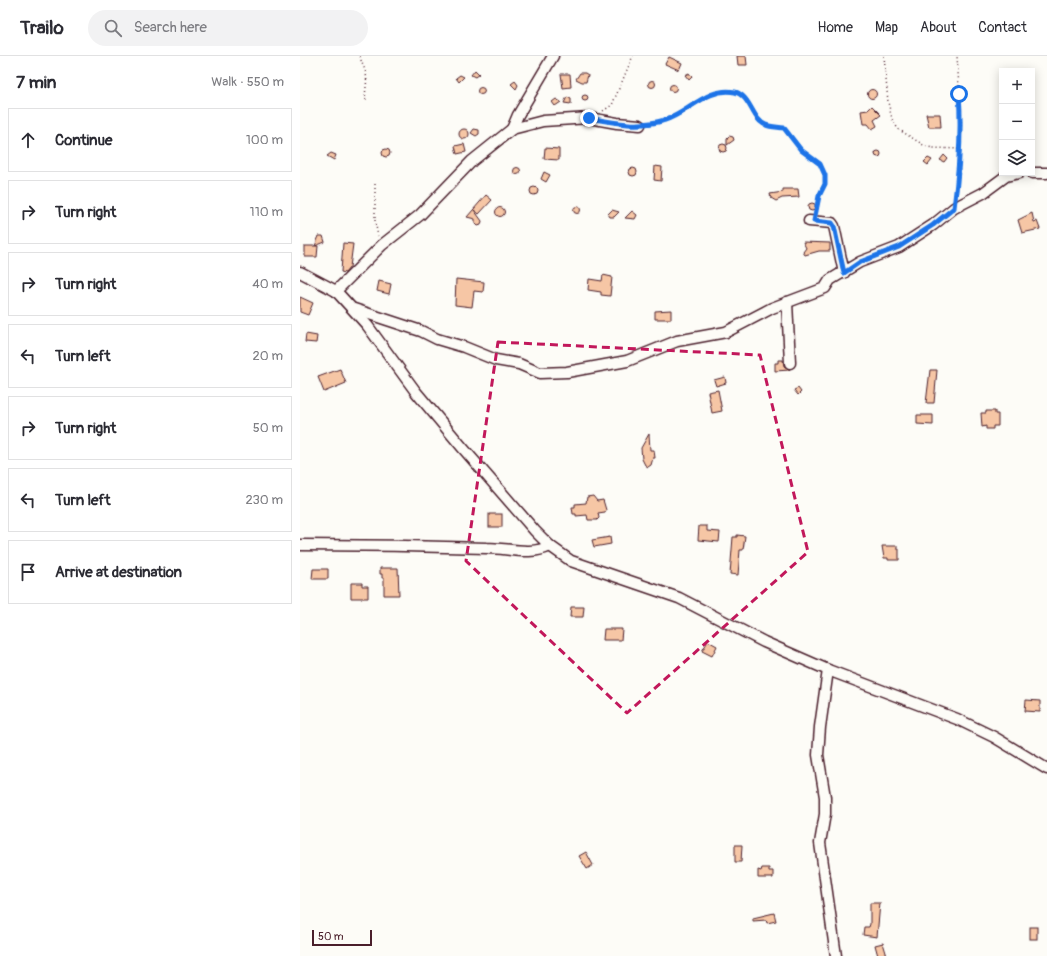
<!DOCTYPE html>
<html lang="en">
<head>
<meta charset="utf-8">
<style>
  body { margin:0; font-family:Pangolin,sans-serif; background:#f2f2f3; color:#2b2b33 }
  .controls { position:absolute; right:12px; top:12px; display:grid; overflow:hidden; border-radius:0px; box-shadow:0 2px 10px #0003 }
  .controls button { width:36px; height:36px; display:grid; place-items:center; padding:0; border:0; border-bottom:1px solid #e1e1e2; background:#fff; color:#2b2b33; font:20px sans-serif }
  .scale { position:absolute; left:12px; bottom:10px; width:60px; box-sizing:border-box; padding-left:4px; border:2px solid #4a1f2b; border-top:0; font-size:11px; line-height:14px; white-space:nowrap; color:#4a1f2b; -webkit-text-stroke:3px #fdfcf7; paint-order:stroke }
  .stop { position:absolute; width:12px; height:12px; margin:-9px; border:3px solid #1a73e8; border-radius:50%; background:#fff }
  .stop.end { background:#1a73e8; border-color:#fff; box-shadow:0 1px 4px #0008 }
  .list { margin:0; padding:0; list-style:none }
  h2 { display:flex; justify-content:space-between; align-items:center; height:52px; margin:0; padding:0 16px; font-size:17px }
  h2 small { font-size:13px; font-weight:400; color:#7c7c81 }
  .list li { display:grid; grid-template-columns:26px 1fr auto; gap:12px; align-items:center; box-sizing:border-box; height:64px; margin:0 8px 8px; padding:0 8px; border:1px solid #e1e1e2; border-radius:0px }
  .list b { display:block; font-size:15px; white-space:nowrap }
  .list em { font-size:13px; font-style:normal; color:#7c7c81 }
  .icon { flex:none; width:22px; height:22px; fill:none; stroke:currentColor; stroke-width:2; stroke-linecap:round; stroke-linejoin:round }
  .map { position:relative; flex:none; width:747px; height:900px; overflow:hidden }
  header { display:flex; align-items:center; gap:24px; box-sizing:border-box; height:56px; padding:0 20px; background:#fff; border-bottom:1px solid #e1e1e2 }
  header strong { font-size:19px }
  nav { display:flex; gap:22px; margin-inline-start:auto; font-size:14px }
  .search { width:280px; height:36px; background:#f2f2f3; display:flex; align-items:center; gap:10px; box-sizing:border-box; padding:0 14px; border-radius:22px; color:#7c7c81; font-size:15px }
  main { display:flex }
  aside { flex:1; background:#fff }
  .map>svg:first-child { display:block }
</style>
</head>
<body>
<header>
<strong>Trailo</strong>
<div class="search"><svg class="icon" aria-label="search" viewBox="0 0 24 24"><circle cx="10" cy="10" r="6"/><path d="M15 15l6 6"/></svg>Search here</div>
<nav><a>Home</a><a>Map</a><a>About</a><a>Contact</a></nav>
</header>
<main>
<aside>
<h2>7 min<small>Walk · 550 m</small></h2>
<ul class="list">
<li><svg class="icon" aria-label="ahead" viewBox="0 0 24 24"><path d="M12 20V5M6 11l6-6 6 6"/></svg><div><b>Continue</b></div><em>100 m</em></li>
<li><svg class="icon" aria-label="right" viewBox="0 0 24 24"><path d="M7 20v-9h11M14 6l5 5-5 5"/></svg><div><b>Turn right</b></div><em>110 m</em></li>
<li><svg class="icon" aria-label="right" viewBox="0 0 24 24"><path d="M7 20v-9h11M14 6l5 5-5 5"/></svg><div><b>Turn right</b></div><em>40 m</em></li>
<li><svg class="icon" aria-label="left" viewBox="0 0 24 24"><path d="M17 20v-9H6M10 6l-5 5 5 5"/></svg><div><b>Turn left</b></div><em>20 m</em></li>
<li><svg class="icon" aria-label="right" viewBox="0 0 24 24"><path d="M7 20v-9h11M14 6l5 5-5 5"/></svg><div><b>Turn right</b></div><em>50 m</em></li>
<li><svg class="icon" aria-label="left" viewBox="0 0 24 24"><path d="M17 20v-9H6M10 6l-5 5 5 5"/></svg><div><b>Turn left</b></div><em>230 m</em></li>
<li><svg class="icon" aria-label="arrive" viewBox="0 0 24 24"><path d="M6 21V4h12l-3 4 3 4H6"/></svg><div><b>Arrive at destination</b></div></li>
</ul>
</aside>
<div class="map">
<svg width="747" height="900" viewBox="0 0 747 900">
  <rect width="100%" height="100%" fill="#fdfcf7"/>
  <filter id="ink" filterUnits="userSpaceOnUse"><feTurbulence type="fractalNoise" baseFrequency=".025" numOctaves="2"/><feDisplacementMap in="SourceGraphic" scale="8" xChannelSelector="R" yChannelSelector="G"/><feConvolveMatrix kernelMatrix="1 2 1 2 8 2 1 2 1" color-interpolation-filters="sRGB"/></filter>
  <g filter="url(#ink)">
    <g fill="#f6c6a5" stroke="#4a1f2b">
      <polygon points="437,0 446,0 447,9 438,9"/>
      <polygon points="369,1 382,7 379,14 365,8"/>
      <polygon points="175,14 179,18 175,21 171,19"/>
      <polygon points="280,17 285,17 288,19 286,26 282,26 276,23"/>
      <polygon points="389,17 392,21 389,24 385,19"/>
      <polygon points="261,18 270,18 271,31 263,32"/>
      <polygon points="160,19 164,21 159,26 156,22"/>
      <circle cx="352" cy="28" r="3.5"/>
      <polygon points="215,25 218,29 216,33 211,28"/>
      <circle cx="373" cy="32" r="3.5"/>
      <circle cx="181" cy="35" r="3.5"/>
      <circle cx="572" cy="38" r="4.5"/>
      <circle cx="285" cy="42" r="3"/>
      <polygon points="267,41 271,43 271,48 264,47"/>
      <polygon points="256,43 261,46 255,50 252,46"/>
      <polygon points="572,50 581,59 574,64 577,70 572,73 568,68 563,68 561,55 568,54"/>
      <polygon points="626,58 640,58 641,71 629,71"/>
      <circle cx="164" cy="78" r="5"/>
      <polygon points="174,73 179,74 179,78 176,80 171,77"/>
      <polygon points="429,80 433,81 434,84 427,89 427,82"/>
      <circle cx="423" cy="92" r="4"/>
      <polygon points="164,88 166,96 157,98 155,90"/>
      <polygon points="245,92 259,93 259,104 244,103"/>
      <circle cx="86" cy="97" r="4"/>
      <circle cx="578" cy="98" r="3"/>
      <polygon points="31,97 36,99 34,104 27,100"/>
      <polygon points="644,99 647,102 644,106 640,104"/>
      <polygon points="628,102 632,104 628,109 624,106"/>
      <polygon points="355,110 362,111 361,125 354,124"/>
      <circle cx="217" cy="115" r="3.5"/>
      <circle cx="333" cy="116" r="4"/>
      <polygon points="244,116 250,119 246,126 241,123"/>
      <circle cx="234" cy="135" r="4"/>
      <polygon points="483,133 498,133 499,141 482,142 476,145 471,142 470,138 483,136"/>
      <polygon points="186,139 192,144 179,158 174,154 182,165 181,169 178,170 175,167 175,163 167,161"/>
      <circle cx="512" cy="151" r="4"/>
      <circle cx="277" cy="154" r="3.5"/>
      <circle cx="200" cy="156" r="4.5"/>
      <polygon points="312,154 319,156 314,161 310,161 308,158"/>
      <polygon points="332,155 337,159 335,163 325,162"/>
      <polygon points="732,157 734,166 737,165 740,173 722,177 718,164"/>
      <polygon points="19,180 23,180 25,186 15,190"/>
      <polygon points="503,186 530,187 530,195 519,195 505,199 503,196 506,192"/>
      <polygon points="43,187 53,188 50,211 45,217 41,216"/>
      <polygon points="5,190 18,190 17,201 5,201"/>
      <polygon points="303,219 312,221 310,240 301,239 301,236 288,234 289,223 302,225"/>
      <polygon points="156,223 184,226 183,236 174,235 172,251 155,249"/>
      <polygon points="79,225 91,228 89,238 77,235"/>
      <polygon points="0,241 13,247 8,259 0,256"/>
      <polygon points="371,254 371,263 355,263 355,255"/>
      <polygon points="6,278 17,280 16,287 5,286"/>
      <polygon points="478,304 483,304 484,310 490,314 475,315 475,307 478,307"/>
      <polygon points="40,313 46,327 24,336 18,321"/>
      <polygon points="630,314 637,314 634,347 626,347"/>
      <polygon points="425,321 426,327 416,330 414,324"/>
      <polygon points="498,332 501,336 498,339 494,334"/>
      <polygon points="418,334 422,355 412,357 408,336"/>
      <polygon points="686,355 695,355 695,358 698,358 698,370 693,370 693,373 686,373 686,370 682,371 681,357 686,357"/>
      <polygon points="617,359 633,359 633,369 617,368"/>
      <polygon points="349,378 350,394 354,394 355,402 353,402 351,409 348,411 345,409 342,403 341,392"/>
      <polygon points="293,440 297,445 303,444 306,454 305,456 298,457 299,462 297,464 288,464 287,459 276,460 276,458 273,458 272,451 275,451 275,448 286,447 287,441"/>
      <rect x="189" y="458" width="13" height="13"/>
      <polygon points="399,470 407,470 407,475 420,476 419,486 398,484"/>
      <polygon points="437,479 445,480 443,494 440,494 438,519 430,518 433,481 437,481"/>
      <polygon points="310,481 311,488 294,491 292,484"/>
      <polygon points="582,490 597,490 597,493 599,493 599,504 588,504 588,502 584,502"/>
      <polygon points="80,512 98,512 99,539 84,539 84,522 82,522 82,518 80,518"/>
      <polygon points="13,513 28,513 28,523 12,523"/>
      <polygon points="51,527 62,527 62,530 68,530 68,542 51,542"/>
      <polygon points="271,551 284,551 283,561 270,561"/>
      <polygon points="304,573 322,573 321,584 303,584"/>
      <polygon points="408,585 417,590 412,600 402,595"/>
      <polygon points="726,644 740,645 740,656 725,655"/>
      <polygon points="435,789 442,789 441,806 435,806"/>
      <polygon points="286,796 293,809 287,813 279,800"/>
      <polygon points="462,812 469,812 469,815 473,815 473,822 458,822 458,814 461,815"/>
      <polygon points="570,847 580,847 577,881 563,879 564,871 569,871 570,868"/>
      <polygon points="474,857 476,865 467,867 466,864 453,865 453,862"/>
      <rect x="730" y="871" width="7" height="12"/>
      <polygon points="583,887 587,900 578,900 575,889"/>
    </g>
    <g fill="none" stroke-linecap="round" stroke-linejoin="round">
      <defs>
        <g id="minor">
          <polyline points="212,73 218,59 253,0"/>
          <polyline points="732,117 747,117"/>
          <polyline points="509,165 532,167 534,170 544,217"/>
          <polyline points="0,216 36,235 67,269 116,336 162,391 235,475 250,490 271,505 379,542 464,586 528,614 657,663 694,681 747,713"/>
          <polyline points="36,235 82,189 120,159 172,105 212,73 243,65 289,62 317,67 340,69"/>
          <polyline points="487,246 490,307"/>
          <polyline points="54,253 121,275 137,283 164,291 196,304 219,308 240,317 267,316 327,305 377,285 426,276 472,252 525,232 530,224 560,206 599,191 633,169 654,152 683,137 706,120 719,117"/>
          <path d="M0,489C62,489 125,490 187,492C209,492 230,500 250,490"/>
          <polyline points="528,614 520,671 518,699 525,741 525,758 520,787 536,900"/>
        </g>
      </defs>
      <use href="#minor" stroke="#4a1f2b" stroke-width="13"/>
      <g stroke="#4a1f2b" stroke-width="1.5" stroke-dasharray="1 3" stroke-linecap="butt">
        <path d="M60,0C61,7 65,12 66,18C68,27 64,35 66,44"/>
        <polyline points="584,0 588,46 592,63 598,73 625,90 633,92 660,93"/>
        <polyline points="303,55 312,49 333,0"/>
        <path d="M349,68C358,66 367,64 375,60C394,50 420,25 443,40C452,47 454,65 466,69C470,71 478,71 484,72L501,94L520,108L525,119V128L519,140L516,157"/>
        <polyline points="75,128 75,165 78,180"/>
        <polyline points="656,142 661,64 657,0"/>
      </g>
      <use href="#minor" stroke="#fdfcf7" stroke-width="10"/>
    </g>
  </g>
  <g fill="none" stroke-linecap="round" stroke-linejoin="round" filter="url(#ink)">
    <path stroke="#1a73e8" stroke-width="5" d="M289,62C315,67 339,72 365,64C387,58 408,30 435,36C451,40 452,64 466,69C470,71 478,71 484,72L501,94L520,108L525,119V128L519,140L514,165L532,167L534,170L544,217L560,206L599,191L633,169L654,152C659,114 662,77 659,38"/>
  </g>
  <path fill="none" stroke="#c2185b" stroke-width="3" stroke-dasharray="8 5" stroke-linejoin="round" d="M198,286L460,299L508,496L327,657L166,505Z"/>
</svg>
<div class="controls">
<button>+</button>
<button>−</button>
<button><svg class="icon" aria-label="layers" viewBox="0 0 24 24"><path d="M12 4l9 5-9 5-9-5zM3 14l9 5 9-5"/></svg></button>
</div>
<div class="scale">50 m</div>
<div class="stop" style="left:659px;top:38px"></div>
<div class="stop end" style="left:289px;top:62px"></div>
</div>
</main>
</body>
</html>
